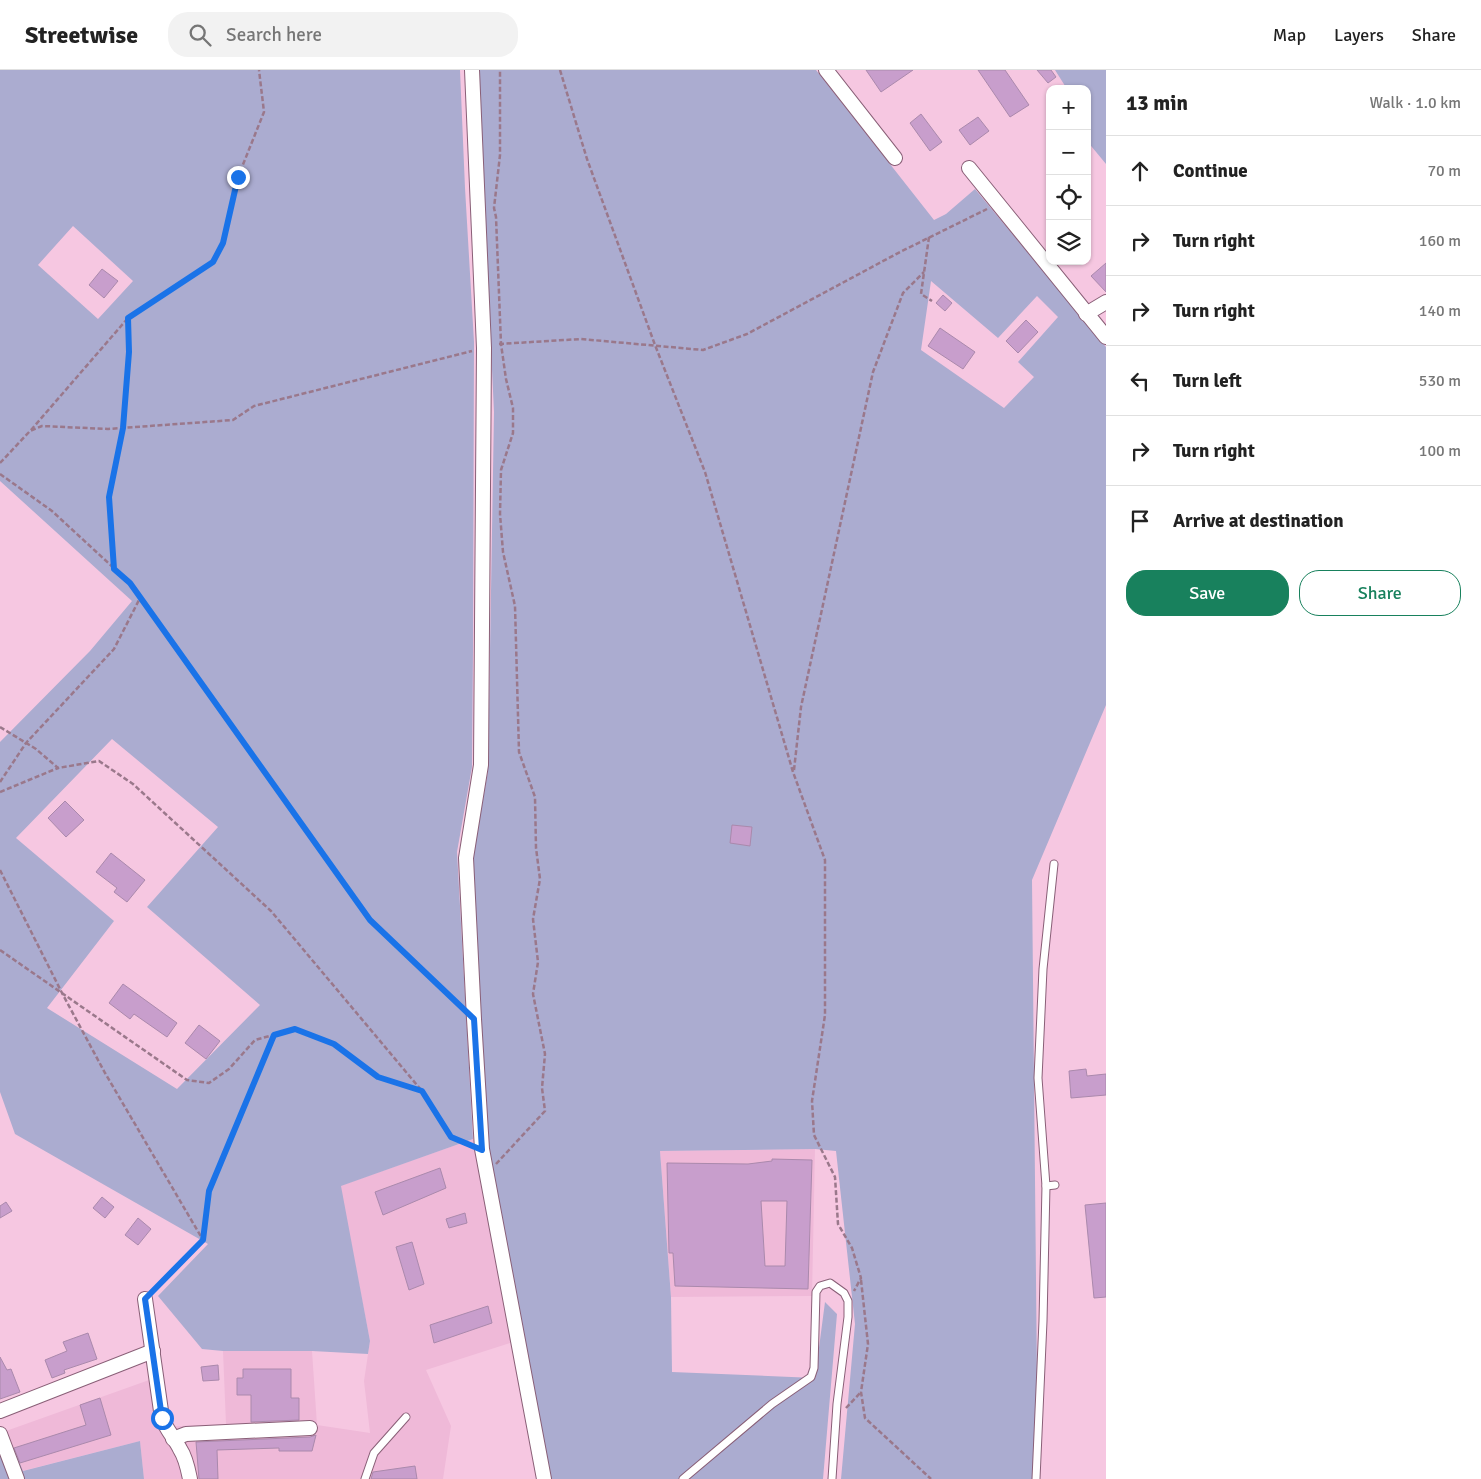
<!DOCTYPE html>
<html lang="en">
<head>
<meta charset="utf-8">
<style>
  body { margin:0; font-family:Signika,sans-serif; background:#f2f2f2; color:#222 }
  .controls { position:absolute; right:15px; top:15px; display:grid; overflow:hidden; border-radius:10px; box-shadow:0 1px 4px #0004 }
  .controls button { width:45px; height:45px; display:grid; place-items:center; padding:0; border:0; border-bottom:1px solid #e0e0e0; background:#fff; color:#222; font:25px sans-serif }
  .stop { position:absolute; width:15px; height:15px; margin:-11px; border:4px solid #1a73e8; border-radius:50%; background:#fff }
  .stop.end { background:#1a73e8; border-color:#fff; box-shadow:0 1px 5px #0008 }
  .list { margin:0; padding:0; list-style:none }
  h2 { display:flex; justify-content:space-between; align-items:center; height:65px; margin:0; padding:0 20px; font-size:21px }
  h2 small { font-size:16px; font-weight:400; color:#767676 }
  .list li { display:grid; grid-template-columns:32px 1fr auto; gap:15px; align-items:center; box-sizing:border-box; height:70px; padding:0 20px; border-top:1px solid #e0e0e0 }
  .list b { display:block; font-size:19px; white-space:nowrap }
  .list em { font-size:16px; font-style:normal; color:#767676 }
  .actions { display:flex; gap:10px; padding:15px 20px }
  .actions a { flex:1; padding:11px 0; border:1px solid #18815d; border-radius:20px; text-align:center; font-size:18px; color:#18815d }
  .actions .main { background:#18815d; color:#fff }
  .icon { flex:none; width:28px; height:28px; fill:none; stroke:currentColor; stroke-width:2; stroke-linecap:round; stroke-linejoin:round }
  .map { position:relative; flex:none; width:1106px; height:1409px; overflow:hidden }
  header { display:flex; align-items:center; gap:30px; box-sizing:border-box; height:70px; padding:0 25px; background:#fff; border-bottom:1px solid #e0e0e0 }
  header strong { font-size:24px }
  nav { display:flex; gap:28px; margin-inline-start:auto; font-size:18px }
  .search { width:350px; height:45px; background:#f2f2f2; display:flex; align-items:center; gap:12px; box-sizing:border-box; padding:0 18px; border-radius:20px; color:#767676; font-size:19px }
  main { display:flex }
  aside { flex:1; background:#fff }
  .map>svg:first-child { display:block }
</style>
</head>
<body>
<header>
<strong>Streetwise</strong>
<div class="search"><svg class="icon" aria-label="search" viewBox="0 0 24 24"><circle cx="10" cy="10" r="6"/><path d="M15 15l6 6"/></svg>Search here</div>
<nav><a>Map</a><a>Layers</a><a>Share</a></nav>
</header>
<main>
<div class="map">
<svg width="1106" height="1409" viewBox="0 0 1106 1409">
  <rect width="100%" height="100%" fill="#f6c7e1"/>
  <g fill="#efb9d8">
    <polygon points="473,1069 516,1271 426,1300 451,1356 443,1409 144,1409 140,1371 22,1401 6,1361 152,1309 159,1357 226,1354 223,1281 312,1281 317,1355 370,1363 364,1311 370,1271 340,1116"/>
    <polygon points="815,1079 812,1226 671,1227 660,1081"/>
  </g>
  <g fill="#abacd0" fill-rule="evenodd">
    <path d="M0,0H460L465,118L474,272L473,580L472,697L457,782L473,1069L341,1116L370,1271L368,1284L312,1281H223L202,1279L158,1226L208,1174L15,1064L0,1022V672L90,581L132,531L0,411ZM73,156L133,211L98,249L38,195ZM112,669L218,757L147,837L260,935L177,1019L47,938L114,851L16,768Z"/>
    <path d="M478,0H816L934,150L946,144L975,119L1106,277V635L1032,810L1038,1409H841L855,1254L836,1081L815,1079L660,1081L671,1227L672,1302L815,1308L825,1232L837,1244L823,1409H549L487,1081L473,787L488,701L494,342ZM931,211L998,268L1037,226L1058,247L1018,292L1034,307L1004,338L921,280Z"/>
    <polygon points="1055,0 1106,0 1106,94 1087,71 1087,19 1067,19"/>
    <polygon points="0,1358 6,1361 23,1401 140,1371 144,1409 0,1409"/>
  </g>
  <g fill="#c89ecc" stroke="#aa89ac" fill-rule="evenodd">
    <polygon points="866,0 913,0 881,22"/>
    <polygon points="978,0 1005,0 1029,35 1010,47"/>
    <polygon points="1037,0 1051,0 1056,7 1048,13"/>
    <polygon points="921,44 942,72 930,81 910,53"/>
    <polygon points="978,47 989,61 970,75 959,60"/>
    <polygon points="1106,193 1106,222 1091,206"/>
    <polygon points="102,199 118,211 104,228 89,215"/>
    <polygon points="943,225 952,233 945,241 936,233"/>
    <polygon points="1026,250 1038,262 1018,283 1006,271"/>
    <polygon points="940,258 975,282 963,299 928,276"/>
    <polygon points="65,731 84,750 66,767 48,748"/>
    <polygon points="732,755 752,757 750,776 730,773"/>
    <polygon points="111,783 145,810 127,832 114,822 117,818 96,802"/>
    <polygon points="123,914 177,953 167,967 134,944 130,949 109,933"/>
    <polygon points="199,955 220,971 206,989 185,973"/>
    <polygon points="1086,999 1087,1006 1106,1004 1106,1025 1071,1028 1069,1001"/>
    <path d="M772,1089L812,1090L808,1219L675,1216L673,1183H669L667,1093L748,1094L772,1091ZM761,1131H787L785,1196H765Z"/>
    <polygon points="440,1098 446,1118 383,1145 375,1122"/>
    <polygon points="102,1127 114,1137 105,1148 93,1138"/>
    <polygon points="6,1132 12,1141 0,1148 0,1136"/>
    <polygon points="1106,1133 1106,1227 1094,1228 1085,1135"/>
    <polygon points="465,1143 467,1153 449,1158 446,1149"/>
    <polygon points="138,1148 151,1159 138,1175 125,1165"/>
    <polygon points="412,1172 424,1214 409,1220 396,1177"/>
    <polygon points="488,1236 492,1253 434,1273 430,1255"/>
    <polygon points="88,1263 97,1289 64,1300 65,1303 52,1308 45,1290 67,1281 63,1272"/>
    <polygon points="0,1287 7,1300 11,1299 20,1322 0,1329"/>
    <polygon points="218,1295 219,1310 203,1311 201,1297"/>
    <polygon points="243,1299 291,1299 291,1328 299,1328 299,1350 251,1352 251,1325 237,1325 237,1308 243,1308"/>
    <polygon points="100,1328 111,1365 20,1393 14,1378 86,1355 80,1335"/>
    <polygon points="316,1365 312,1381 279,1381 279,1378 217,1380 218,1409 199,1409 196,1372 310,1367"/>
    <polygon points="415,1396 417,1409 371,1409 373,1402"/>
  </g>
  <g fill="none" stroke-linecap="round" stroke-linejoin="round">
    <defs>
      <g id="service">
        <polyline points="1046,1116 1055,1115"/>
        <polyline points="365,1409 374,1383 406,1347"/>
        <polyline points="683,1409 772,1334 811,1307 814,1298 816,1222 820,1216 830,1213 844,1223 848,1231 848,1247 837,1334 832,1409"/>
        <polyline points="1036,1409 1043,1251 1046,1116 1038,1008 1043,899 1054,794"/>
      </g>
      <g id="minor">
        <polyline points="472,0 484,278 481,695 466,788 474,949 482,1079 544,1409"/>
        <polyline points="826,0 895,88"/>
        <polyline points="969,98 1106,267"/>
        <polyline points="1086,244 1106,232"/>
        <path d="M145,1229L162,1348C167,1361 174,1367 180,1379C186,1388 188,1399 190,1409"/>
        <polyline points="0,1341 153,1281"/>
        <polyline points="0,1364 17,1409"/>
        <polyline points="173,1369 186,1364 310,1358"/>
      </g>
    </defs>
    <use href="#service" stroke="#895f77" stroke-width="9"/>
    <use href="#minor" stroke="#895f77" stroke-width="16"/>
    <g stroke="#9a788b" stroke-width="2.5" stroke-dasharray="5 2.5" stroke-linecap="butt">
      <polyline points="560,0 587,89 655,275 705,402 793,702 825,790 825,945 812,1031 814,1065 835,1107 838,1154 852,1178 861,1208 854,1221"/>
      <polyline points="929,167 921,224 932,231"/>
      <polyline points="499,274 581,269 703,280 747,264 900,182 987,139"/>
      <polyline points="31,360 128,248 213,192 223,173 238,107 264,42 259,0"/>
      <polyline points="0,393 30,361 42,356 108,359 233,350 254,336 472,281"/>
      <polyline points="0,404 52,441 130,513 370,850 461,936"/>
      <polyline points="114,497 109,427 123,358 129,282 128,250"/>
      <polyline points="0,657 36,679 58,698 99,691 133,714 271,841 422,1021 451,1067 470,1075"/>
      <polyline points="794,700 801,637 873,302 903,223 924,202"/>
      <polyline points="0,712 26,673 114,579 140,528"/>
      <polyline points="0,722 58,698"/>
      <polyline points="0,800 62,923 105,1003 203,1170 153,1221"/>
      <polyline points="0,880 187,1010 209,1013 229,999 255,970 295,959 334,974 378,1007 421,1021"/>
      <polyline points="496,1094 545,1041 542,1018 545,984 533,924 538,892 533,849 540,809 536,778 535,727 519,682 515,536 503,482 500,444 501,400 513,363 513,338 506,309 501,274 496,147 494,138 500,85 500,0"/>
      <polyline points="203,1170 209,1121 274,965"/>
      <polyline points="861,1210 868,1274 861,1322 865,1348 931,1409"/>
      <polyline points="846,1338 861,1322"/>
    </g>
    <use href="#service" stroke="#fff" stroke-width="7"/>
    <use href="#minor" stroke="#fff" stroke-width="14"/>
  </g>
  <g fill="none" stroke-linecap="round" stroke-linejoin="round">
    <polyline stroke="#1a73e8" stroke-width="6" points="162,1348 145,1229 203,1170 209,1121 274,965 295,959 334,974 378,1007 422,1021 451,1067 482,1080 474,949 370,850 130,513 114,499 109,427 123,358 129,282 128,248 213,192 223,173 238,107"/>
  </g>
</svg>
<div class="controls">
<button>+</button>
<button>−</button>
<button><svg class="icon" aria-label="locate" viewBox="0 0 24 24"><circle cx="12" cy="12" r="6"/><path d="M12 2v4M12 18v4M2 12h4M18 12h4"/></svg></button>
<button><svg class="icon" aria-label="layers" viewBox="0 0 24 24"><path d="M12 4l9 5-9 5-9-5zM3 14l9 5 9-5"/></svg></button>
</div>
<div class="stop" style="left:162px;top:1348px"></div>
<div class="stop end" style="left:238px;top:107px"></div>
</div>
<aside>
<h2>13 min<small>Walk · 1.0 km</small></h2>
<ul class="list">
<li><svg class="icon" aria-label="ahead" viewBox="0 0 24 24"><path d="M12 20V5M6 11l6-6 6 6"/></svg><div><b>Continue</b></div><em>70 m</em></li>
<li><svg class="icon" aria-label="right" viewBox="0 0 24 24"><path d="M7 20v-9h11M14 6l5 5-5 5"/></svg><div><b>Turn right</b></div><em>160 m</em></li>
<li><svg class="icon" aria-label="right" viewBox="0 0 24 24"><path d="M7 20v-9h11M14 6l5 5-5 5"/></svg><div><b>Turn right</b></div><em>140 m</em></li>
<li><svg class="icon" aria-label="left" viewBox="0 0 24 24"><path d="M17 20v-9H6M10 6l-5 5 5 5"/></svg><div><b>Turn left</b></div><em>530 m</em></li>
<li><svg class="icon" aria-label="right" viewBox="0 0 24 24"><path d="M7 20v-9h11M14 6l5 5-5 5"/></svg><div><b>Turn right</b></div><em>100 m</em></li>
<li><svg class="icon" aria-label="arrive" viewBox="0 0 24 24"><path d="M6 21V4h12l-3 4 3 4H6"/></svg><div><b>Arrive at destination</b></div></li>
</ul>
<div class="actions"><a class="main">Save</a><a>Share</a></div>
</aside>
</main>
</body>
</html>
